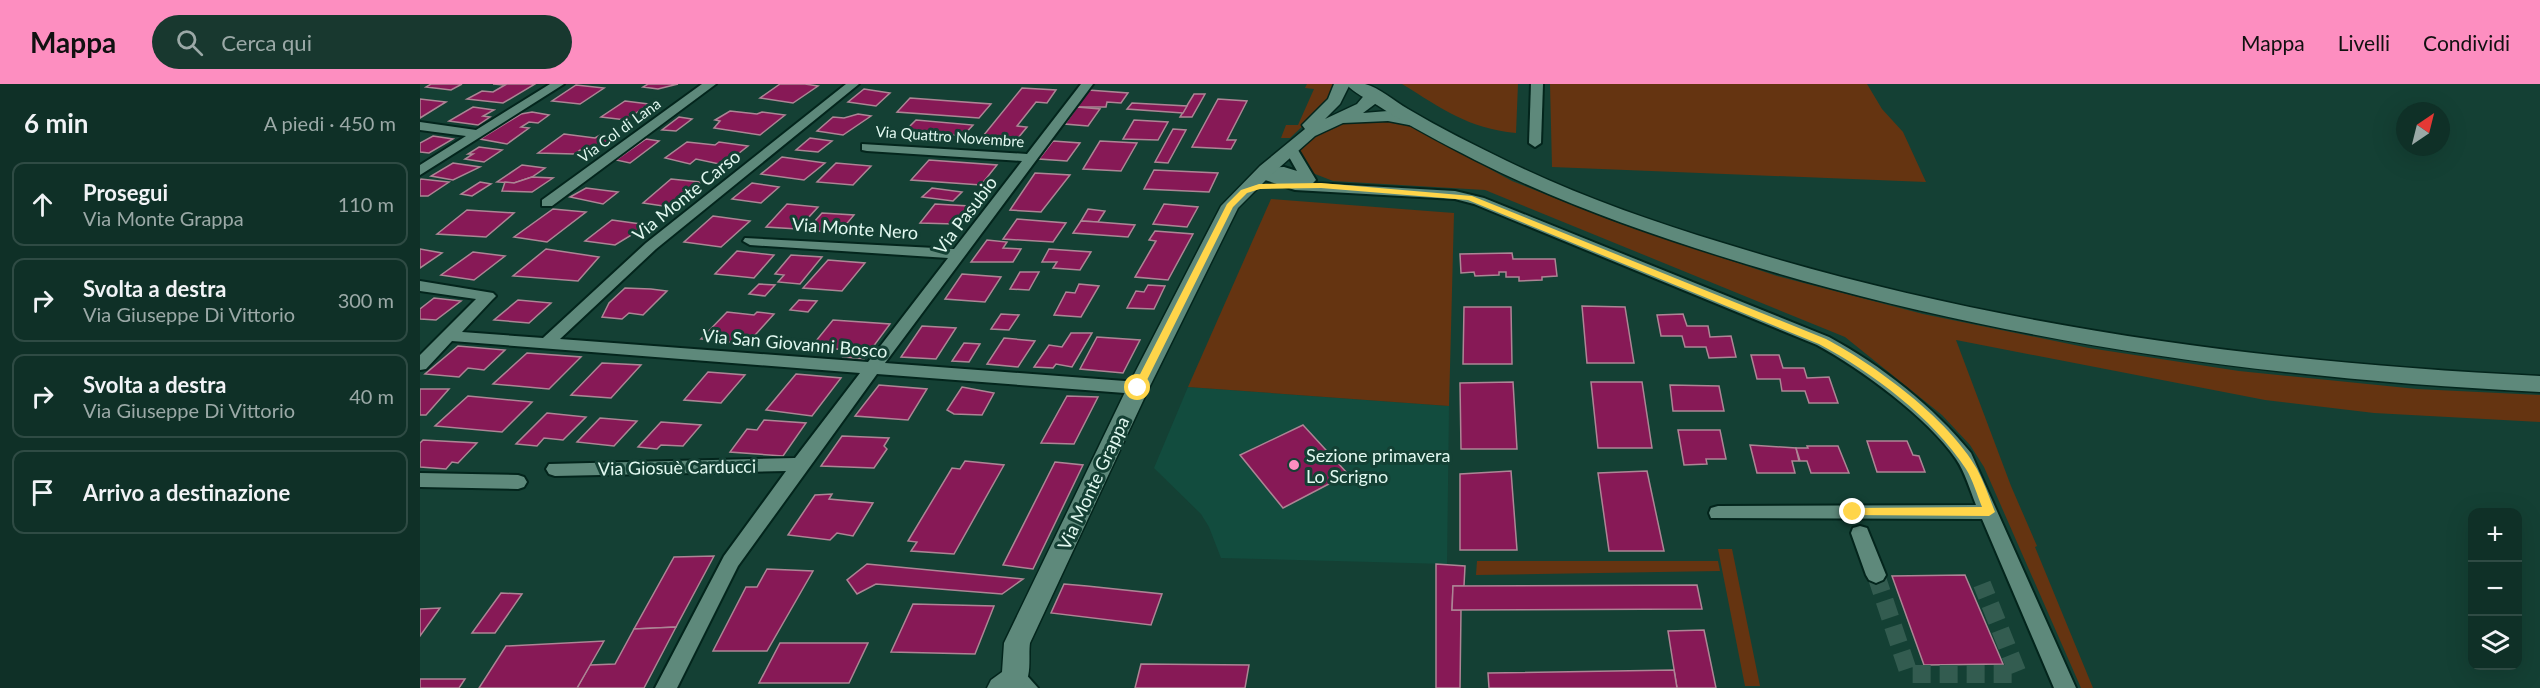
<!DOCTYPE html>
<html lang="it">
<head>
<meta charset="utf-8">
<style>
  body { margin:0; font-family:Lato,sans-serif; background:#18382f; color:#f1f3f6 }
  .controls { position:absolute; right:18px; bottom:18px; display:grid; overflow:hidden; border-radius:12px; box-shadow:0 6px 24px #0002 }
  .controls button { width:54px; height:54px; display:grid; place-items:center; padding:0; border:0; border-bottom:2px solid #2f4b44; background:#0f3027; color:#f1f3f6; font:30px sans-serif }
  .compass { position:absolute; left:1976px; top:18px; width:54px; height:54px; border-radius:50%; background:#0f3027; box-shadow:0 6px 24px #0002; rotate:35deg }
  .stop { position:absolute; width:18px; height:18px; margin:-14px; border:4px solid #ffd54a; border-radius:50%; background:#fff }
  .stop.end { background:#ffd54a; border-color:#fff; box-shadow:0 2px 6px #0008 }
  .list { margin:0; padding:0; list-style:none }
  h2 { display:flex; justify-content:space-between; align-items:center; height:78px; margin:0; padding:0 24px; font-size:26px }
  h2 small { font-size:20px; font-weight:400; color:#9ba9a7 }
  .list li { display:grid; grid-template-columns:39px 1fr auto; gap:18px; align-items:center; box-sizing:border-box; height:84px; margin:0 12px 12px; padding:0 12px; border:2px solid #2f4b44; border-radius:12px }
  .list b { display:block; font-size:22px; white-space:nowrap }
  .list p { margin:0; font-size:20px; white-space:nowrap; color:#9ba9a7 }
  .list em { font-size:20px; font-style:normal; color:#9ba9a7 }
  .icon { flex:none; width:33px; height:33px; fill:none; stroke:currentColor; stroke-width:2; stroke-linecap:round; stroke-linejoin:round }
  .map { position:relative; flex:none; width:2120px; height:604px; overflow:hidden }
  header { display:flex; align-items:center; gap:36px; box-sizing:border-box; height:84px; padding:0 30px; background:#fd8ec0; color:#111 }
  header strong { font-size:28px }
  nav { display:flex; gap:33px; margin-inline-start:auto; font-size:21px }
  .search { width:420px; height:54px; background:#18382f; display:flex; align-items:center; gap:15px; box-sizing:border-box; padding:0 21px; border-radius:33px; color:#9ba9a7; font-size:22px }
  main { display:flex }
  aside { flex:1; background:#0f3027 }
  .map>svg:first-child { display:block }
</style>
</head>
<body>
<header>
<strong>Mappa</strong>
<div class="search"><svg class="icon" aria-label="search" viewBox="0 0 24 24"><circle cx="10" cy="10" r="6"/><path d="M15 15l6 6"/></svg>Cerca qui</div>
<nav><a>Mappa</a><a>Livelli</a><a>Condividi</a></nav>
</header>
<main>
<aside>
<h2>6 min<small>A piedi · 450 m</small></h2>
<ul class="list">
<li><svg class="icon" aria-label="ahead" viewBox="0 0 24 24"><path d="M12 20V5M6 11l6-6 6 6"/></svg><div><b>Prosegui</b><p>Via Monte Grappa</p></div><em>110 m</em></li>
<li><svg class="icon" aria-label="right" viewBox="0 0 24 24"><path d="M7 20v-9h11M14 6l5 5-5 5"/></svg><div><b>Svolta a destra</b><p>Via Giuseppe Di Vittorio</p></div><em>300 m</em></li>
<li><svg class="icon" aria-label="right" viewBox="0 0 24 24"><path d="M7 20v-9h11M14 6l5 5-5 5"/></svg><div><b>Svolta a destra</b><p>Via Giuseppe Di Vittorio</p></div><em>40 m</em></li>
<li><svg class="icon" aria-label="arrive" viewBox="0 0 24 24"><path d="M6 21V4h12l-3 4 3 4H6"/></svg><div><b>Arrivo a destinazione</b></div></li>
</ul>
</aside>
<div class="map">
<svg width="2120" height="604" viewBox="0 0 2120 604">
  <rect width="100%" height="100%" fill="#144034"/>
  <polygon fill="#124c3e" points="768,303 1029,322 1027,480 801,474 789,443 781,430 734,384"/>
  <g fill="#653411">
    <polygon points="887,0 917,0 909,17 870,54 861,54 866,41 878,41 894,5 885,4"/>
    <path d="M982,0H1098L1096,49C1047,44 1023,25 982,0Z"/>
    <polygon points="1130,0 1447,0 1462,25 1483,48 1506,98 1132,83"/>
    <path d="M959,34L985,39L1092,97L1198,139L1357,192L1503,230L1669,264L1819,287L1997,305L2120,311V338L1954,329L1845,316L1536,256L1591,402L1617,462L1615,463L1673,604H1661L1564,383L1550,361L1522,331L1425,253L1065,106L913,97L890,88L878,65C903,43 927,37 959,34Z"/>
    <polygon points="851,115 1034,129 1029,322 768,303"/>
    <polygon points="1298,465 1312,465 1340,602 1325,602"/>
    <polygon points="1057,477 1298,477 1300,487 1056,491"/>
  </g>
  <g fill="#871956" stroke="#ad8595" stroke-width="1.5">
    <polygon points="11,0 42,0 31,6 6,3"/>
    <polygon points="73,0 115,0 83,19 47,15 62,7 73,8 85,1"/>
    <polygon points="228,0 258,0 238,5 223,3"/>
    <polygon points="360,0 385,0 398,2 373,19 340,14"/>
    <polygon points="156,1 184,4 160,20 132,17"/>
    <polygon points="602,4 636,6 627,19 616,18 597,42 607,43 598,54 563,52"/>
    <polygon points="444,5 470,9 456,22 428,18"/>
    <polygon points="668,6 708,9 701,19 687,18 686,23 657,23"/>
    <polygon points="774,10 785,10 772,33 760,33"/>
    <polygon points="490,14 571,20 559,34 477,28"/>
    <polygon points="798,15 827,17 807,56 816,56 811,65 772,63"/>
    <polygon points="0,16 0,15 26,18 0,34"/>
    <polygon points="205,17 229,20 206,36 181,33"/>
    <polygon points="712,19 767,22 763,29 707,25"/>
    <polygon points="53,23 74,26 63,32 70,33 58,41 29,37"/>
    <polygon points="657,23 680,25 668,42 645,40"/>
    <polygon points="310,27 337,30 342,28 365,31 340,51 294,44 300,37 295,36"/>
    <polygon points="112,28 129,31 118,39 109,38 101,43 109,44 87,60 60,55 101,30"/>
    <polygon points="438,30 451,32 423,51 397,47 413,33 424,34"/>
    <polygon points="259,33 272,35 256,47 242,46"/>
    <polygon points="496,36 553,41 543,52 485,47"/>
    <polygon points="714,36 748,38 738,56 703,55"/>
    <polygon points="753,45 766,46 748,79 735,78"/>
    <polygon points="144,50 175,54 180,51 192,54 174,67 160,66 155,70 118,69"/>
    <polygon points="13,52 33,55 9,69 0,68 0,59"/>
    <polygon points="390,54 412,57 398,68 376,66"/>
    <polygon points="226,55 239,57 210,79 196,76"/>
    <polygon points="633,57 660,59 647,77 619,75"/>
    <polygon points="680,57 717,59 701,87 663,85"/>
    <polygon points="267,58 295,61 299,58 328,62 304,81 276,75 270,80 245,74"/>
    <polygon points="59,63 82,66 64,78 45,75 53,70 48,70"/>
    <polygon points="362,73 405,79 384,96 341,90"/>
    <polygon points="509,76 577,81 561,101 491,96"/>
    <polygon points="33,79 60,83 33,96 11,92"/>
    <polygon points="416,79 451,82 433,101 397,98"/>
    <polygon points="102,81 125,84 112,93 94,99 77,98"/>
    <polygon points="734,86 798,89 789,108 724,105"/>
    <polygon points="615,89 650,91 621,128 590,126"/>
    <polygon points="112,93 133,94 112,108 82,107 85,98 94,99"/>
    <polygon points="251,95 281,98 250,123 223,119"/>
    <polygon points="0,96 1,95 29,98 8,112 0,112"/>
    <polygon points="60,98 71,100 52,112 41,110"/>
    <polygon points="332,99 359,103 341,119 312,115"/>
    <polygon points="166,104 198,108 183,120 150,113"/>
    <polygon points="512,104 542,108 533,117 502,113"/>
    <polygon points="367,120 398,123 378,145 346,143"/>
    <polygon points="515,120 549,122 535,140 500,139"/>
    <polygon points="744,120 778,123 767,143 733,140"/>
    <polygon points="133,125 166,128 127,158 94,153"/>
    <polygon points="668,125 685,127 678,138 661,137"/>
    <polygon points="47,126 94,129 66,153 17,150"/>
    <polygon points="402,129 434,131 419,149 387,146"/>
    <polygon points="293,132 330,137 301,163 264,158"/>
    <polygon points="597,135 646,139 633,158 583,155"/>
    <polygon points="192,136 228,141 195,161 165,157"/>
    <polygon points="661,137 678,138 715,141 708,153 653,149"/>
    <polygon points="735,147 773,150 748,196 715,193 736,157 729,156"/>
    <polygon points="567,156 587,158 583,164 601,165 593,178 551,178"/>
    <polygon points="0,165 22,169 0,184"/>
    <polygon points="126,165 179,173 158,197 93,192"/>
    <polygon points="629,165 671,168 660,186 633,184 637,178 622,178"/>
    <polygon points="317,167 354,171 334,194 295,190"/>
    <polygon points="53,168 85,172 54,196 21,191"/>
    <polygon points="1092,169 1093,175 1135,175 1137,192 1122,193 1122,196 1099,197 1099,193 1086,193 1086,188 1079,188 1079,191 1055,192 1054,188 1041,189 1040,170"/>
    <polygon points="371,171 402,173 380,200 358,198 364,191 355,190"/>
    <polygon points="408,176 445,179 422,207 383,204"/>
    <polygon points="600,188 619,188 609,206 590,205"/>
    <polygon points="542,190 581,193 565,218 525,215"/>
    <polygon points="339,200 355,201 345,212 329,210"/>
    <polygon points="659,200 679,202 661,233 634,231 646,208 655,209"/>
    <polygon points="728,201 745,202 734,225 707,224 716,207 724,208"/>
    <polygon points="205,204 231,205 247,207 223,231 209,229 202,235 182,233 189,219"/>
    <polygon points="14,214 41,217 16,236 0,235 0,225"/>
    <polygon points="98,216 131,219 109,239 74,236"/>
    <polygon points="379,216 397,217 388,228 370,226"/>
    <polygon points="1162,222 1205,223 1214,279 1167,279"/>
    <polygon points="1044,223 1091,223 1092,280 1043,280"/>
    <polygon points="307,228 334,231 337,228 354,230 327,260 281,255"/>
    <polygon points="581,230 599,231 589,246 571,245"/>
    <polygon points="1263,230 1267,242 1288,242 1290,253 1311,252 1316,273 1289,274 1286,263 1265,263 1262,252 1241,252 1237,231"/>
    <polygon points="413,236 470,240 444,275 423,273 428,266 391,263"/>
    <polygon points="502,242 536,244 516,275 481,273"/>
    <polygon points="651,249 672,249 652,283 636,280 633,284 614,283 629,261 642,263"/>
    <polygon points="677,253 720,256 703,289 660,285"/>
    <polygon points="584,254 615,257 598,283 567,280"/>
    <polygon points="544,259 560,260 549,278 532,277"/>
    <polygon points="38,262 85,266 64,286 48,284 39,293 5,290"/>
    <polygon points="107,269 161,273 129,305 73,300"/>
    <polygon points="1331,271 1359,271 1363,284 1384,284 1387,294 1409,293 1418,319 1389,319 1385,307 1362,307 1360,295 1337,295"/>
    <polygon points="182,279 221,281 191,314 151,311"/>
    <polygon points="288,288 325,291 301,319 264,316"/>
    <polygon points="376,290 421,294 392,332 346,326"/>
    <polygon points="1093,298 1097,365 1041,365 1040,299"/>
    <polygon points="1171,298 1222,298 1232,364 1178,364"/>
    <polygon points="459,301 507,305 488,336 435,332"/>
    <polygon points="1250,301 1299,302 1304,327 1253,327"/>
    <polygon points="542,303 574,309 562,331 534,330 527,326"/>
    <polygon points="0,305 29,305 6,331 0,331"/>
    <polygon points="48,312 112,318 82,348 15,342"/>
    <polygon points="647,312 678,313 654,360 621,359"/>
    <polygon points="127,329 166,333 143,356 124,354 117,362 96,360"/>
    <polygon points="180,334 217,337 194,362 157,358"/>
    <polygon points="344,336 386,339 363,372 310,368 327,345 337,346"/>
    <polygon points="241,338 281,341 263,362 241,361 237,365 218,363"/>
    <polygon points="883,341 928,390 863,424 820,371"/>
    <polygon points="1258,346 1300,346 1306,375 1286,375 1287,380 1264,381"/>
    <polygon points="422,352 469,354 464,362 467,365 454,384 401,382"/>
    <polygon points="3,356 57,359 38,379 32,378 26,385 0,383 0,359"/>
    <polygon points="1447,357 1487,357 1493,371 1499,372 1505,388 1457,388"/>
    <polygon points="1330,361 1376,364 1379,377 1372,377 1375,389 1337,389"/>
    <polygon points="1387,362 1418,362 1429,389 1391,389 1387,377 1380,377 1376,364 1388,364"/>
    <polygon points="545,377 584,381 534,470 491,467 497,458 488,457 532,384 540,385"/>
    <polygon points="635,378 663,381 613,485 583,481"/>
    <polygon points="1091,387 1097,466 1040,466 1040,390"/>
    <polygon points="1227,387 1244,467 1189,467 1178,389"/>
    <polygon points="412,410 409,415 453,419 433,452 417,449 410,456 368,451 395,411"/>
    <polygon points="294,472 256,543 214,545 254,473"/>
    <polygon points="447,480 603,495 582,510 456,500 437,510 427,496"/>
    <polygon points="1016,480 1045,482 1044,502 1033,502 1032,526 1041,526 1040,604 1016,604"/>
    <polygon points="347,485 393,487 347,567 293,567 326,503 337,503"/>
    <polygon points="1545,491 1583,580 1504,581 1472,492"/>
    <polygon points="644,500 667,502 742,510 731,541 631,529"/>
    <polygon points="1277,501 1282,525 1032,526 1033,502"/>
    <polygon points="81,509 102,510 75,549 52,549"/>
    <polygon points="493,520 574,522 555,570 471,568"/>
    <polygon points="20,524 0,552 0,525"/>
    <polygon points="256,543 224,604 157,604 170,581 195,580 214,545"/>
    <polygon points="1284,546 1296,604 1257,604 1248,547"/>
    <polygon points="184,557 157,604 59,604 86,562"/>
    <polygon points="360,559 448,559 429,599 339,599"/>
    <polygon points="721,580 829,581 825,604 715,604"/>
    <polygon points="1254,586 1257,604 1069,604 1068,589"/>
    <polygon points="0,595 45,595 39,604 0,604"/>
  </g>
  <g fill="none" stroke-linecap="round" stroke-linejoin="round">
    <polyline stroke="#335c50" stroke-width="18" stroke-dasharray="18 9" stroke-linecap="butt" points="1456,491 1489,590 1598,590 1562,500"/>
    <defs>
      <g id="minor">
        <polygon points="130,0 144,0 0,91 0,81 46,52 0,46 0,38 56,46"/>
        <polygon points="282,0 296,0 132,122 122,122 122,116"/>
        <polygon points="426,0 439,0 236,165 140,255 448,278 528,174 330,161 323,157 325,154 534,165 602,77 447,67 442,66 442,60 607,70 661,0 673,0 465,279 718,298 726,304 718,310 457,290 318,482 257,604 235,604 304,472 366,387 135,392 129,390 126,385 129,380 375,374 440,289 32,257 6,285 0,286 0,271 56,215 0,207 0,197 73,209 76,212 73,215 42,248 123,254 226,159"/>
        <polygon points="1111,0 1123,0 1121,59 1115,63 1109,59"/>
        <path d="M870,60L875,61L896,96L893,99L1035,107L1064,114L1409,253C1461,281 1514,323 1551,369L1656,604H1634L1562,435L1291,434L1289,429L1291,424L1298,422L1556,421C1550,406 1545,388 1536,375C1507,333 1441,285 1397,261L1054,120L1035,115L875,106L845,96L838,87L840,84L864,83L877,87L864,64Z"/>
        <polygon points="0,389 98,391 104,393 107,398 104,403 98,405 0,403"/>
        <polygon points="1440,442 1447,444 1449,449 1466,491 1463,496 1456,499 1449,496 1446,491 1431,449 1433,444"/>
        <polygon points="596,584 603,587 618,604 593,604 586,593 589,587"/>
      </g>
      <path id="tertiary" d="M914,0H930L920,20L905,35L937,20L947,8L952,6L960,11L955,20L943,29L968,27L1000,34L1002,37L994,42L968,37L923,39L895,52L852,90L818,124L729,304L610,559C608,573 613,595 601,604H567L571,596L582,588L584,559L707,304L801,122L840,82L885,45L882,41L908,15Z"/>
      <path id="secondary" d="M926,0C932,0 939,0 945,0C959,3 975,18 988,25C1020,44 1054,61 1087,77C1157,111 1230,137 1303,159C1569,242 1843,279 2120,292V308C1871,296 1625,264 1384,197C1272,165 1160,129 1055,76C1022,59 989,42 957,21C947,15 934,9 926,0Z"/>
    </defs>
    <use href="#minor" stroke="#03251c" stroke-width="4"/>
    <use href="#tertiary" stroke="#03251c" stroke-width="3"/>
    <use href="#secondary" stroke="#03251c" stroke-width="3"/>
    <use href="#minor" fill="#5e897b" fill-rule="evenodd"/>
    <use href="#tertiary" fill="#5e897b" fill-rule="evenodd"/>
    <use href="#secondary" fill="#5e897b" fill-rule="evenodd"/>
  </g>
  <path fill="#ffd54a" d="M901,99L1052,112L1406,255C1455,281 1529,335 1557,385C1564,398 1569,413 1575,428L1569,432L1429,431V425L1433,424L1562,423C1557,411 1553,396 1546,385C1513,334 1452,288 1399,260L1048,116L901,104L840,105L827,109L813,123L723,304L714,306L713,304L807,120L821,106L839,100Z"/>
  <circle fill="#fd8ec0" stroke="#144034" stroke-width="2" cx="874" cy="381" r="6"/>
  <g text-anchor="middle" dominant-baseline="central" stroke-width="6" stroke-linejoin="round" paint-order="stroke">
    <g font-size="15" fill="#e1f8f0" stroke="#144034">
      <text transform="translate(199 46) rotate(-36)">Via Col di Lana</text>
      <text transform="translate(530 52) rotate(4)">Via Quattro Novembre</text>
    </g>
    <g font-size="18" fill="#e1f8f0" stroke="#144034">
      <text transform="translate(266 111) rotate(-39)">Via Monte Carso</text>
      <text transform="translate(545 131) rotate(-53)">Via Pasubio</text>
      <text transform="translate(435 144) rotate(4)">Via Monte Nero</text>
      <text transform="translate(375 259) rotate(5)">Via San Giovanni Bosco</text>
      <text transform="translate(257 383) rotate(-1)">Via Giosuè Carducci</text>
      <text transform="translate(673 399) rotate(-65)">Via Monte Grappa</text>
    </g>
    <g font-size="18" fill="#e1f8f0" stroke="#144034" text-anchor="start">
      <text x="886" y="371">Sezione primavera<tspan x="886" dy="21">Lo Scrigno</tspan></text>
    </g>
  </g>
</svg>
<div class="controls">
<button>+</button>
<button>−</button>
<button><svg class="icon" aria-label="layers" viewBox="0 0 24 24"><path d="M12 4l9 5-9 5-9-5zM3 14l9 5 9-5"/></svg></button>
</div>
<svg class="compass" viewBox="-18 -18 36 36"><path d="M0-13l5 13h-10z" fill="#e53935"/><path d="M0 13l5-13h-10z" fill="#9ba9a7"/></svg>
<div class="stop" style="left:718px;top:304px"></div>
<div class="stop end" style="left:1433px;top:428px"></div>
</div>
</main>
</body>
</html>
